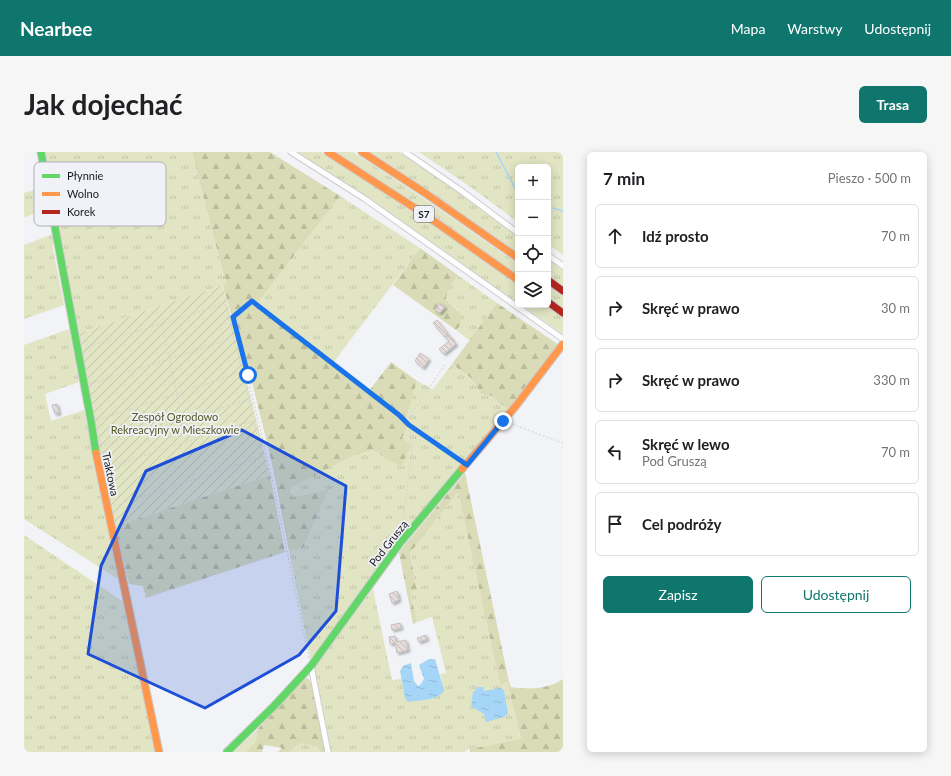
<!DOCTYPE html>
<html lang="pl">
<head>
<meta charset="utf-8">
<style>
  body { margin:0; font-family:Lato,sans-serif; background:#f6f6f6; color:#202124 }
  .controls { position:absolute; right:12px; top:12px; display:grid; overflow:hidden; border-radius:6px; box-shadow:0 2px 10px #0003 }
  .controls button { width:36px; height:36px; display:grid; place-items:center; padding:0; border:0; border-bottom:1px solid #e0e0e0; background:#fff; color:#202124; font:20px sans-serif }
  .stop { position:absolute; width:12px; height:12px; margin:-9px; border:3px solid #1a73e8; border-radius:50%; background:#fff }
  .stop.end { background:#1a73e8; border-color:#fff; box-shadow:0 1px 4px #0008 }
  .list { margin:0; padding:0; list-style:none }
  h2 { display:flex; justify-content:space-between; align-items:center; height:52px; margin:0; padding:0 16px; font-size:17px }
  h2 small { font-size:13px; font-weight:400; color:#757577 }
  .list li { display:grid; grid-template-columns:26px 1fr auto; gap:12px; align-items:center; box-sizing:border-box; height:64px; margin:0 8px 8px; padding:0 8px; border:1px solid #e0e0e0; border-radius:6px }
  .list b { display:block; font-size:15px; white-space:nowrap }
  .list p { margin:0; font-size:13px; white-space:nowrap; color:#757577 }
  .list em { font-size:13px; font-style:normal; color:#757577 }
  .actions { display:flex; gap:8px; padding:12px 16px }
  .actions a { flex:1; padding:9px 0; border:1px solid #0f766e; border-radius:6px; text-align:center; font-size:14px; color:#0f766e }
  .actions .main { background:#0f766e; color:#fff }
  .icon { flex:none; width:22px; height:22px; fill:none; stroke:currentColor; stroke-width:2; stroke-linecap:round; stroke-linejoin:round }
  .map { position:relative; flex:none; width:539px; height:600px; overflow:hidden; border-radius:6px }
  header { display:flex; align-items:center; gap:24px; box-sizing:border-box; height:56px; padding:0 20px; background:#0f766e; color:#fff }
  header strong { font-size:19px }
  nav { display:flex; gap:22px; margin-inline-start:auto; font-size:14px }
  .intro { display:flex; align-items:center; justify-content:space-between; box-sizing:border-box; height:96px; padding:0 24px }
  h1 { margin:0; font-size:28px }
  .button { padding:10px 18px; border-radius:6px; background:#0f766e; color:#fff; font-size:14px; font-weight:700 }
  main { display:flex; gap:24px; padding:0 24px }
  aside { flex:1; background:#fff; border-radius:6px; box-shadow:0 2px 10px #0003 }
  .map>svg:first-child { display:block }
</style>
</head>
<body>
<header>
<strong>Nearbee</strong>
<nav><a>Mapa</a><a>Warstwy</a><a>Udostępnij</a></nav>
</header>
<div class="intro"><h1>Jak dojechać</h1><a class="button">Trasa</a></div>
<main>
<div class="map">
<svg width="539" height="600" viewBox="0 0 539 600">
  <defs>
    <pattern id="grass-tufts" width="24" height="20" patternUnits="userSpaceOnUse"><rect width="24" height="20" fill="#e2e5c3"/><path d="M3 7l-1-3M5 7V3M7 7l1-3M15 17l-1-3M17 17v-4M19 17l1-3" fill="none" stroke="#c1c4a7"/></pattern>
    <pattern id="forest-firs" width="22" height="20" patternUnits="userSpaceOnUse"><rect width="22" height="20" fill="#d9dcb6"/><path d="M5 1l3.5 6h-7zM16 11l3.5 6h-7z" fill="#babc9c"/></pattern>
    <pattern id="garden-furrows" width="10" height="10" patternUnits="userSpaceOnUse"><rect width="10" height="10" fill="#e2e5c3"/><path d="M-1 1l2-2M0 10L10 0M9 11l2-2" fill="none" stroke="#c1c4a7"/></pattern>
    <pattern id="water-ripples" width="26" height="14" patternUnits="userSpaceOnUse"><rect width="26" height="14" fill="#a6d6f7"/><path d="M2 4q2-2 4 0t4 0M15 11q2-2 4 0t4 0" fill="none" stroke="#8eb7d3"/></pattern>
    <pattern id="building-back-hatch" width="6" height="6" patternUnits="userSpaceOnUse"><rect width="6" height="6" fill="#e7dcd9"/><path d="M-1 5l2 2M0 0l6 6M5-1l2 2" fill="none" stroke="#c6bcba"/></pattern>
    <filter id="shadow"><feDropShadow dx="2" dy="2" stdDeviation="1" flood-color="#0004"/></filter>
  </defs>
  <rect width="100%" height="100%" fill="#f2f3f6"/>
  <g fill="url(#grass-tufts)">
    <polygon points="21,0 168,0 202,132 55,181 45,132"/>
    <polygon points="271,0 297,0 407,72 494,133 494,151 332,39"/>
    <polygon points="312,0 329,0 396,44 494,112 494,123"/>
    <polygon points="344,0 375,0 415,27 494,83 494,102"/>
    <polygon points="395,0 539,0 539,103 524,92 524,15 494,15 494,70 445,34"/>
    <polygon points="19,35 24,57 0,65 0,41"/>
    <polygon points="316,44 396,96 309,211 232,151"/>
    <polygon points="29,82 29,97 40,153 0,167 0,93"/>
    <polygon points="524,106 539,117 539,134 524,123"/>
    <path d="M435,124L473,151L446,189L432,178L437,173L433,157L422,147C423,138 429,130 435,124Z"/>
    <polygon points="524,133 539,144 539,156 524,145"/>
    <polygon points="497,153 521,153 539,166 539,182"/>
    <polygon points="45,177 55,230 21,242 27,269 60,258 94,427 0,367 0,193"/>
    <polygon points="428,212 447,226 457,242 469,244 474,250 484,257 287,510 265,399 279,396 305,337 268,346 267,336 329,304 349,298 378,314 378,286 382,278 382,267 393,229 409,237"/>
    <polygon points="434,340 476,531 483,530 497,588 446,597 441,599 441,600 306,600 290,517 296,507 349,437 368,528 378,527 381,546 420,538 416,522 422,521 408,465 393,470 386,439 393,437 386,401"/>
    <polygon points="0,383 101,451 132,600 0,600"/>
    <polygon points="233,578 232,589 222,600 209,600"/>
    <polygon points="277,591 294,595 296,600 265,600"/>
  </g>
  <g fill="url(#forest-firs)">
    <polygon points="168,0 246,0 316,44 233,151 345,239 367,210 393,229 382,267 382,278 378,286 387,294 377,315 349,298 329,304 267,336 268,346 305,337 279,396 265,399 247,307 211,162 207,162 199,133 202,132"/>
    <path d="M396,96L435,124C429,130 423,138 422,147C431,157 437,158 437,173L432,178L369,133Z"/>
    <polygon points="473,151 535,193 484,257 474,250 469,244 457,242 447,226 428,212"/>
    <path d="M441,321L485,530L487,535C504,538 525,537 539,527V595L535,600H446V597L497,587L483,530L476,532L434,340L386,401L393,438L386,439L393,470L389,472L375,400Z"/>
    <polygon points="246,323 261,400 122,446 119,434 105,432 91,374"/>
    <polygon points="284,526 289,534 303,600 296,600 294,595 277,591 265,600 254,600 258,596 240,593 238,600 222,600 232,589 233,578 276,528"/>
  </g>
  <polygon fill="url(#garden-furrows)" points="199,133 246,323 91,374 68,260 55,181"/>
  <g fill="url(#water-ripples)">
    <path d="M405,507H411L420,538C416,549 394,548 384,550L381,546L376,519L379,514L387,511L390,529L394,534L397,532L400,527L395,513Z"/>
    <polygon points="454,535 459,535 460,539 476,536 480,538 484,562 480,565 462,570 460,562 447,554 449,540"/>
  </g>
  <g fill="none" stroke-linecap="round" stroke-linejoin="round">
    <g stroke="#a6d6f7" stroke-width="1.5">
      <polyline points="472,0 494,42"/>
      <polyline points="529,56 539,59"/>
    </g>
  </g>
  <g fill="url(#building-back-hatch)" stroke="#c2c2c3" filter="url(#shadow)">
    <polygon points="416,151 421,155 416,161 411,158"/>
    <polygon points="413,168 424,182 421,185 409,171"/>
    <polygon points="425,183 432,192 420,202 415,197 425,189 422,185"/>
    <polygon points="396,201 405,207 399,216 391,209"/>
    <polygon points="33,252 35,261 31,262 28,253"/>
    <polygon points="373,439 375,448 368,451 365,442"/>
    <polygon points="376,471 377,476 368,478 367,473"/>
    <polygon points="402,483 403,487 395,490 393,486"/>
    <polygon points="371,484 372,490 382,488 384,498 373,501 371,491 366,492 365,485"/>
  </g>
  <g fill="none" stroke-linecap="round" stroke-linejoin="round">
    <defs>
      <g id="street">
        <polyline points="267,0 341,47 539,187"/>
        <polyline points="381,0 439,40 494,81"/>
        <polyline points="524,103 539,114"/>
        <polyline points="287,514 304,600"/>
      </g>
      <g id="fast">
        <polyline points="17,0 67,269 72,301"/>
        <polyline points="203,600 250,554 287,514 376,391 438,317"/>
      </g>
      <g id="slow">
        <polyline points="304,0 400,62 494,128"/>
        <polyline points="338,0 401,41 494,106"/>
        <polyline points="72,301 135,600"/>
        <polyline points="438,317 491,255 539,192"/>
      </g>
      <g id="jam">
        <polyline points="524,128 539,139"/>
        <polyline points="524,150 539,161"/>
      </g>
    </defs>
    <use href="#street" stroke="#cdced0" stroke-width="7"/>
    <use href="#fast" stroke="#cdced0" stroke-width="9"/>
    <use href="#slow" stroke="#cdced0" stroke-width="9"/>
    <use href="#jam" stroke="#cdced0" stroke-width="9"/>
    <g stroke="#d2d2d2" stroke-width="1" stroke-dasharray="2 2" stroke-linecap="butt">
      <polyline points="138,172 158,268"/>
      <polyline points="61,198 63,195 200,152 202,153 205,166 225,247 80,293 76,293"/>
      <polyline points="66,232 210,186"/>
      <polyline points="73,268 218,220"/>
      <polyline points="485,271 539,291"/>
      <polyline points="75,283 84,327"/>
      <polyline points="82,316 186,282 194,278 230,269"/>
      <polyline points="90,354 238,305 225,247"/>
      <polyline points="378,379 388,299 385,273 385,267 388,261 422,211"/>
      <polyline points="285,506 248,326 209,165 228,149 375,263 385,273 436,309"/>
    </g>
    <use href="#street" stroke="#fdfdfe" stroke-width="5"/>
    <use href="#fast" stroke="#63d668" stroke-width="7"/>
    <use href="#slow" stroke="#ff974d" stroke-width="7"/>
    <use href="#jam" stroke="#b3261e" stroke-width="7"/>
  </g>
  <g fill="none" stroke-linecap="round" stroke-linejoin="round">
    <polyline stroke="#1a73e8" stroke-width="5" points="224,223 209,165 228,149 375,263 385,273 443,313 479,269"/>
  </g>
  <path fill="#1d4ed8" fill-opacity="0.2" stroke="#1d4ed8" stroke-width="3" stroke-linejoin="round" d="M218,278L322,334L312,459L275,503L181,556L64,502L77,414L122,319Z"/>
  <g text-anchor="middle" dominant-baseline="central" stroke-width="3.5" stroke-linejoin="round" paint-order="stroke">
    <rect fill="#f0f2f8" stroke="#5a5b5e" stroke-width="1" x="390" y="54" width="20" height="16" rx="3"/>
    <g font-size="10" font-weight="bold" fill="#191a1c">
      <text x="400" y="62">S7</text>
    </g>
    <g font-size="11" fill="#545722" stroke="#f0f2f8">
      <text x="151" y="264">Zespół Ogrodowo<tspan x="151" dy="13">Rekreacyjny w Mieszkowie</tspan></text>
    </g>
    <g font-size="11" fill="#191a1c" stroke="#f0f2f8">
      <text transform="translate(87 322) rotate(78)">Traktowa</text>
      <text transform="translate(364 391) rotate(-52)">Pod Gruszą</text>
    </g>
  </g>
  <rect x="10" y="10" width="132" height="64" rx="6" fill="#f0f2f8" stroke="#b0b1b6" stroke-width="1"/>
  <rect x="18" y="22" width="18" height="4" fill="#63d668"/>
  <rect x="18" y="40" width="18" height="4" fill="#ff974d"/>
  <rect x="18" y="58" width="18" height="4" fill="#b3261e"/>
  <g font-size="11" fill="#191a1c">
    <text x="43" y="28">Płynnie</text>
    <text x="43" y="46">Wolno</text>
    <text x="43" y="64">Korek</text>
  </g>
</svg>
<div class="controls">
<button>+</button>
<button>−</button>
<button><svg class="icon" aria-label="locate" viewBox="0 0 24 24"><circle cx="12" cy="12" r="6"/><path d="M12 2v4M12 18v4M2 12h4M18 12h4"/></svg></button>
<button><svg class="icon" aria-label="layers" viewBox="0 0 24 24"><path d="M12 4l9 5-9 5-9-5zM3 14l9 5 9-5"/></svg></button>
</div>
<div class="stop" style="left:224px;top:223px"></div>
<div class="stop end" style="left:479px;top:269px"></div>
</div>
<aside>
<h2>7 min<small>Pieszo · 500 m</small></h2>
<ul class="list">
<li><svg class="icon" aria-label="ahead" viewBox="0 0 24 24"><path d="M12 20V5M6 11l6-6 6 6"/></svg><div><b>Idź prosto</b></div><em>70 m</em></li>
<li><svg class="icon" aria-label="right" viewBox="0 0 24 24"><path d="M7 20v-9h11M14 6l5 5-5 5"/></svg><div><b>Skręć w prawo</b></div><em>30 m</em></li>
<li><svg class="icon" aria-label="right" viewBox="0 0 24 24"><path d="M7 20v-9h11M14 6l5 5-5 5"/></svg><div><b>Skręć w prawo</b></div><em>330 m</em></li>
<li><svg class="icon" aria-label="left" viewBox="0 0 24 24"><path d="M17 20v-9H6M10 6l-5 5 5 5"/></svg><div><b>Skręć w lewo</b><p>Pod Gruszą</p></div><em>70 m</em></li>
<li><svg class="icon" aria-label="arrive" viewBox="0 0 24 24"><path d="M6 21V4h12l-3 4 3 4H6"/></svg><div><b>Cel podróży</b></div></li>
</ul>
<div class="actions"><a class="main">Zapisz</a><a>Udostępnij</a></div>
</aside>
</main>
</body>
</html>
